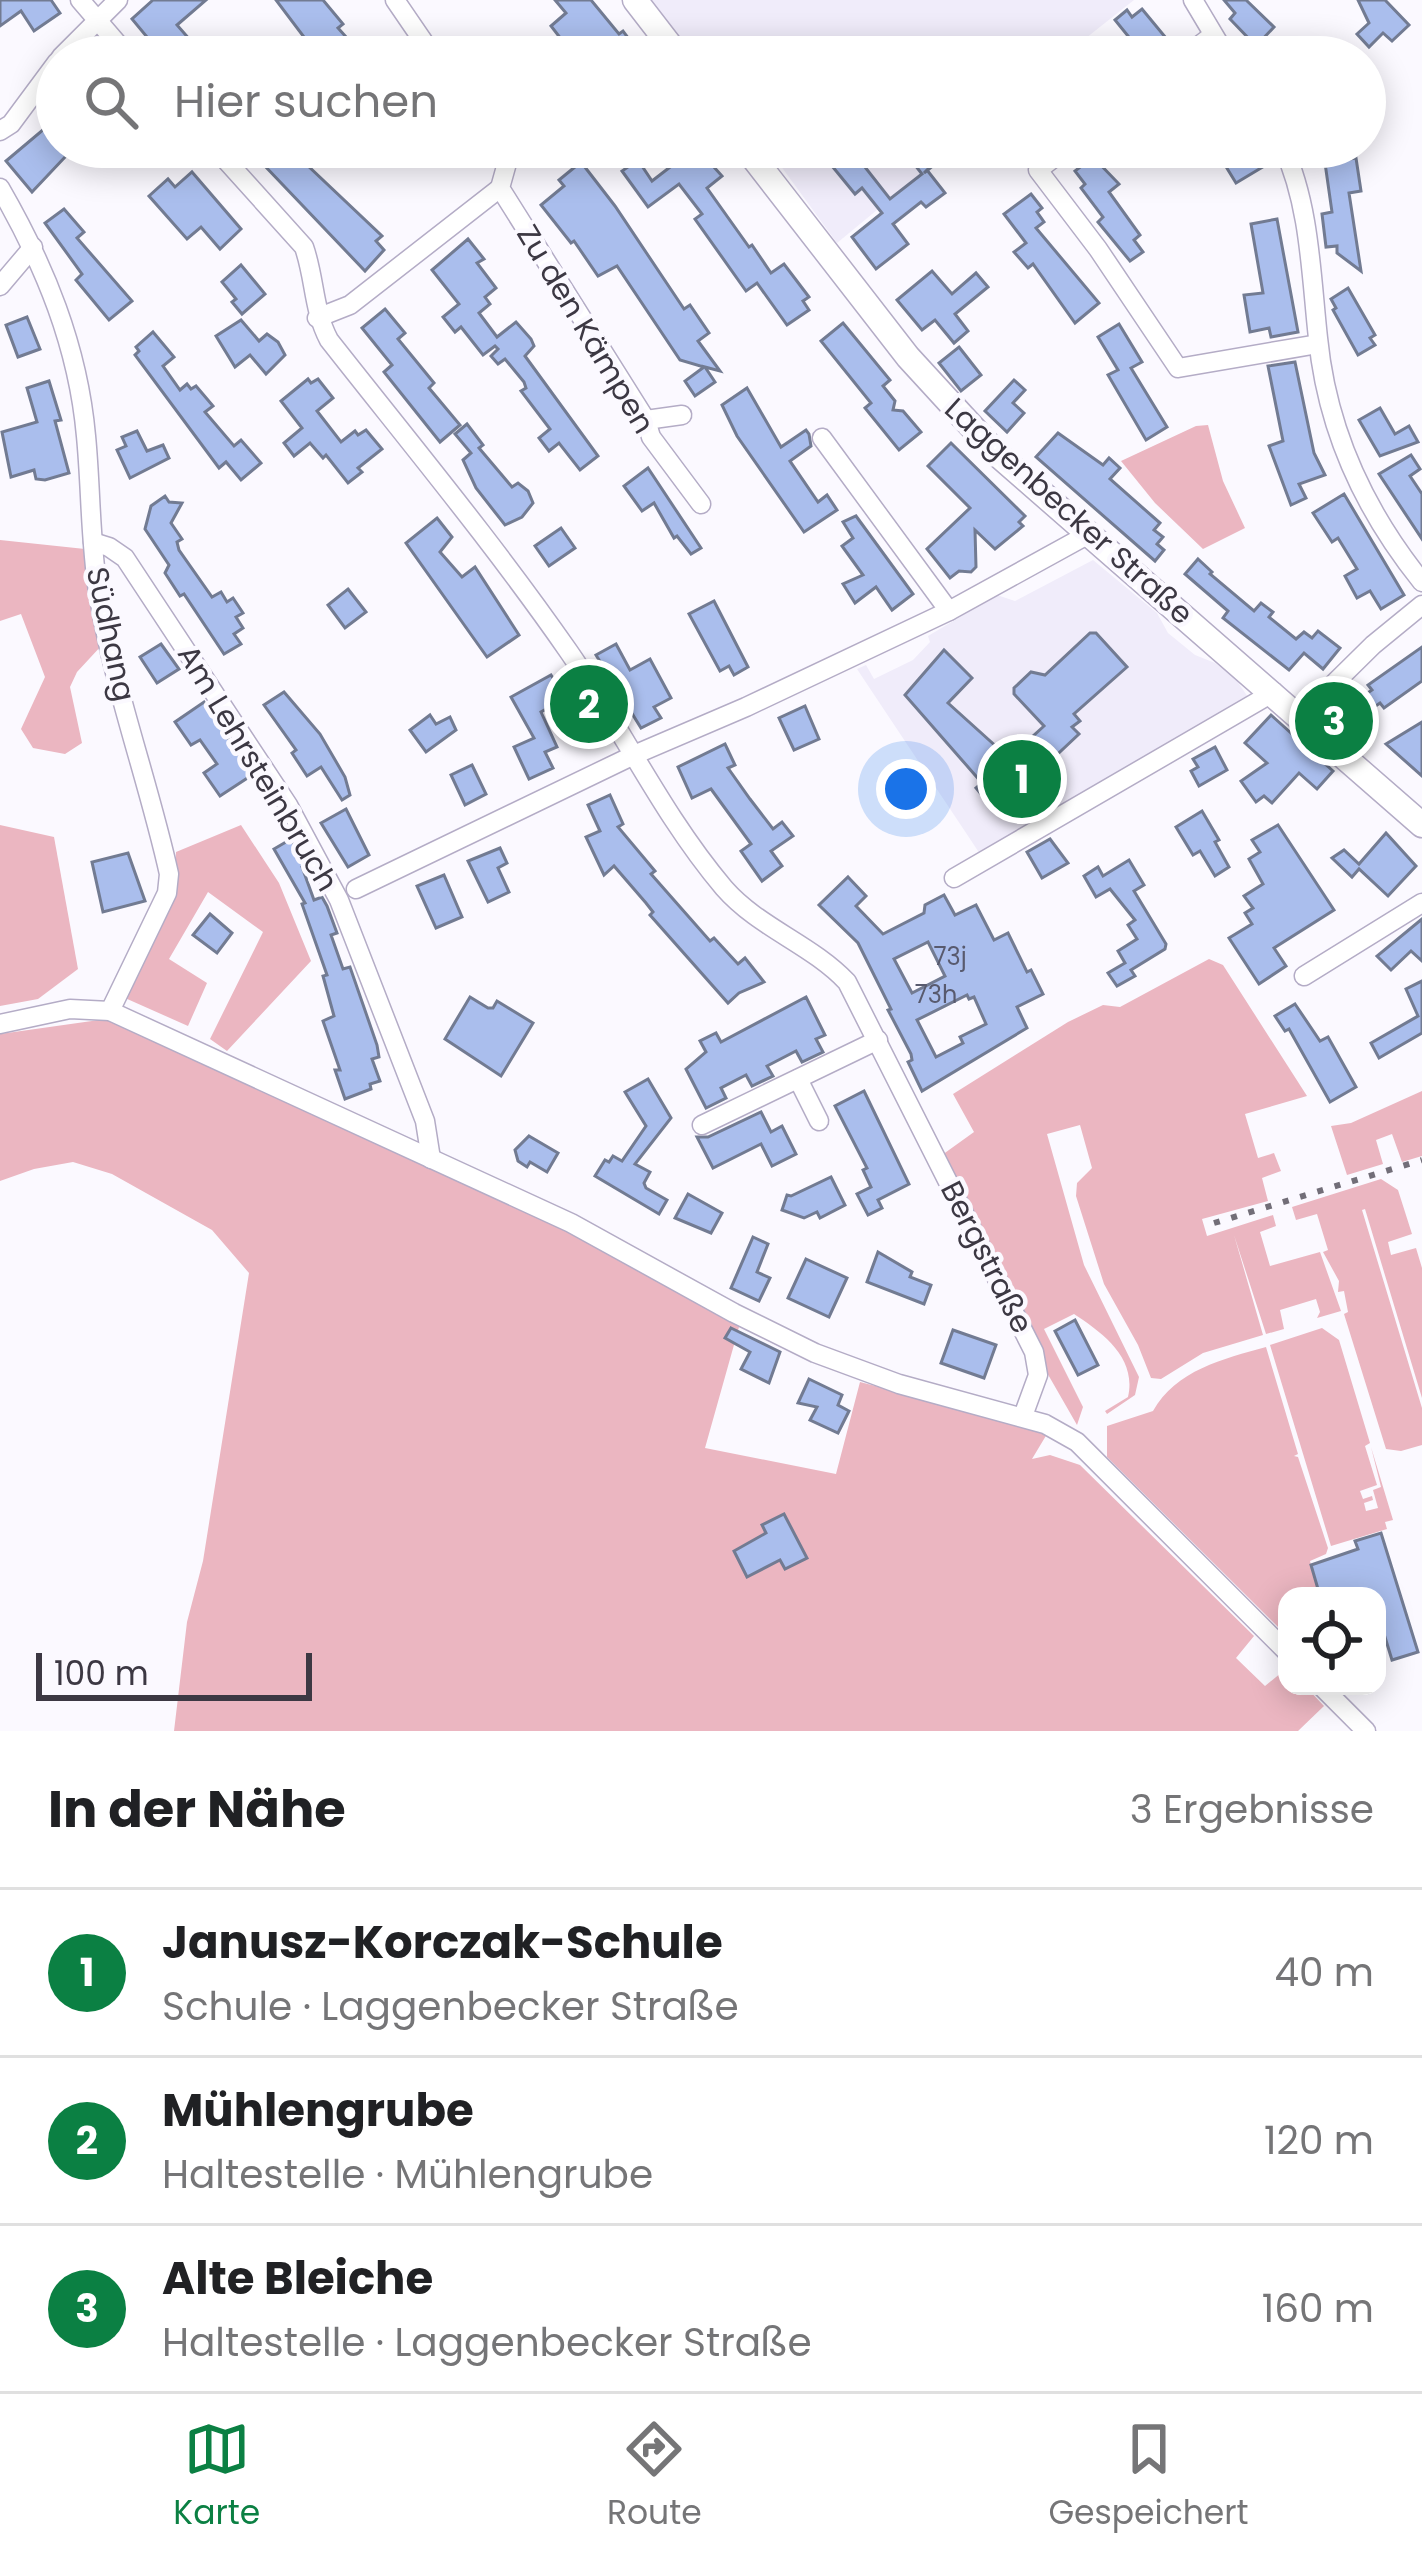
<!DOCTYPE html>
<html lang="de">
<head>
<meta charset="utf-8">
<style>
  body { margin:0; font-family:Poppins,sans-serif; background:#f6f6f6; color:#202124 }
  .controls { position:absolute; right:36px; bottom:36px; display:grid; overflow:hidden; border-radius:24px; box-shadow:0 6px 30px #0003 }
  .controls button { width:108px; height:108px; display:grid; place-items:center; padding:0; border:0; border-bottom:3px solid #e0e0e0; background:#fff; color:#202124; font:60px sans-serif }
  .scale { position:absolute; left:36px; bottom:30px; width:276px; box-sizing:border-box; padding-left:12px; border:6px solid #3c3843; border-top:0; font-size:33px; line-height:42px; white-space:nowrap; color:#3c3843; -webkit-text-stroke:9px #fbf9ff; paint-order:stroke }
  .you { position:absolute; left:906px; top:789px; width:42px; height:42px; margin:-30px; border:9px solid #fff; border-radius:50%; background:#1a73e8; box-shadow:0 0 0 18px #1a73e833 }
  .badge { display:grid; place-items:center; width:78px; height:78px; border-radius:50%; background:#0b8043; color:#fff; font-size:39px; font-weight:700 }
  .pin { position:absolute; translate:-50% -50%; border:6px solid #fff; box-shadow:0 3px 12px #0006 }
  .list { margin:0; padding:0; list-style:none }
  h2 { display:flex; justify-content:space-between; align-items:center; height:156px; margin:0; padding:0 48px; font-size:51px }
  h2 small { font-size:39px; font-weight:400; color:#757577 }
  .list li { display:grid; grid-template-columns:78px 1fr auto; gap:36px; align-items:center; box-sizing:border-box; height:168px; padding:0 48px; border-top:3px solid #e0e0e0 }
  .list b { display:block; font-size:45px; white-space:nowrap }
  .list p { margin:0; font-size:39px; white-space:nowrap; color:#757577 }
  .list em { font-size:39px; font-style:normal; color:#757577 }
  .icon { flex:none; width:66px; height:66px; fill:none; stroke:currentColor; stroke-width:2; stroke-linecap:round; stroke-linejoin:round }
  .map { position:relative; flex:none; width:1422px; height:1731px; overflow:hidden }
  .search { position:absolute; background:#fff; box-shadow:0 6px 30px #0003; left:36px; right:36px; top:36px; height:132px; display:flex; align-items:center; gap:30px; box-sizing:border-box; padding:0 42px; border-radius:66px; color:#757577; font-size:45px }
  .sheet { height:660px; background:#fff }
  nav { display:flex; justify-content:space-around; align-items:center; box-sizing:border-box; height:168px; border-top:3px solid #e0e0e0; background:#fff; font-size:33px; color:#757577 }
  nav a { display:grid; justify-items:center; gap:6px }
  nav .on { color:#0b8043 }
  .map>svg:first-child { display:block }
</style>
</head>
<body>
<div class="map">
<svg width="1422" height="1731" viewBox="0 0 1422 1731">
  <rect width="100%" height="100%" fill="#fbf9ff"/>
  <g fill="#f0ecfa">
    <polygon points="651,0 1134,0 1062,57 696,57"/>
    <polygon points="767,147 953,147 837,243"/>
    <polygon points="1093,560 1157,613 1168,633 1195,655 1215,663 1235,678 1248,697 980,854 857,669 866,665 874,679 913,660 930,642 928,636 997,595 1015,601"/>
  </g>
  <g fill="#ebb6c1">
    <polygon points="1208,425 1223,481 1245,528 1203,549 1155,503 1121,461 1196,426"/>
    <polygon points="0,540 85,549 102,645 77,672 70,687 82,743 65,754 33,748 21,729 45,677 21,614 0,621"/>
    <polygon points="0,825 54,837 78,969 38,999 0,1006"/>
    <polygon points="241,825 279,883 311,961 227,1051 210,1039 263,932 208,892 169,959 207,983 188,1026 125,998 174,895 176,852"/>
    <path d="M1209,959L1223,965L1307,1096L1245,1114L1258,1158L1274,1153L1281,1171L1262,1178L1268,1201L1202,1219L1207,1236L1273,1215L1276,1226L1260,1232L1270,1266L1320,1252L1341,1311L1317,1318L1320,1312L1316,1299L1280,1310L1284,1329L1266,1334L1234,1235L1263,1335L1203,1353L1161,1379L1151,1378L1138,1345L1104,1284L1076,1196L1077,1183L1092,1168L1080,1125L1047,1134L1084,1265L1139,1377L1135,1395L1107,1414L1105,1411L1128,1397C1137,1358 1103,1333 1074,1314L1044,1329L1083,1407L1077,1425L1046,1371L942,1155L974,1132L953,1094L1068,1022L1103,1005L1120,1007Z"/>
    <polygon points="106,1019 122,1023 569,1229 739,1327 705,1448 836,1474 860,1382 1026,1425 1047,1434 1032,1459 1050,1455 1080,1465 1254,1636 1236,1658 1265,1686 1287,1668 1287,1686 1305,1686 1324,1706 1298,1731 174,1731 187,1622 203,1561 249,1273 212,1230 112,1174 73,1162 34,1169 0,1181 0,1034"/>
    <polygon points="1422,1091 1422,1156 1402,1162 1392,1134 1376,1140 1383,1164 1347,1175 1331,1126 1351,1123"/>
    <polygon points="1381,1179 1398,1190 1412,1234 1388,1242 1391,1255 1416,1248 1422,1268 1422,1398 1365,1209 1362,1210 1422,1408 1422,1445 1401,1451 1386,1449 1344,1314 1348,1312 1344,1291 1338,1292 1339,1281 1323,1252 1328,1250 1317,1214 1296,1220 1292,1207"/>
    <polygon points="1322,1328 1339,1340 1370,1443 1365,1446 1377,1485 1360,1491 1363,1499 1372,1496 1373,1500 1364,1503 1366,1511 1378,1508 1373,1490 1381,1487 1371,1447 1393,1520 1385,1522 1387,1529 1331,1546 1270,1345"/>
    <path d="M1266,1347L1298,1454L1294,1456L1298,1457L1328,1548L1326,1554L1310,1561L1319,1596H1287V1636L1107,1457V1426L1153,1411C1176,1370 1223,1359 1266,1347Z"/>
  </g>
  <g fill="#aabeed" stroke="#727b92" stroke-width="3" fill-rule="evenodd">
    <polygon points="0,0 51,0 60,13 34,31 21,11 0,26"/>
    <polygon points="153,0 206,0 177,25 205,57 155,57 147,47 152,43 132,19"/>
    <polygon points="276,0 323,0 343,24 338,28 364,57 319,57"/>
    <polygon points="555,0 591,0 619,34 623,31 632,43 618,57 607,57 601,50 587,57 575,42 568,48 551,26 566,13"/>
    <polygon points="1224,0 1246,0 1274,27 1256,46 1230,19 1235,13"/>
    <polygon points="1358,0 1385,0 1409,25 1392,41 1383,33 1369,47 1357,34 1369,23"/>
    <polygon points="1142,9 1166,38 1156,46 1165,57 1145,57 1115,20 1127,10 1132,17"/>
    <polygon points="57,118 56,144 66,156 32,192 6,161"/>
    <polygon points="254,147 288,147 382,236 376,241 384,250 365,271 262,163 266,160"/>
    <polygon points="696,147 722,176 707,188 749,247 752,245 771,273 784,264 809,297 803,301 809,310 787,325 757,283 746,291 695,219 702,214 679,184 648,207 622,171 638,160 652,181"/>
    <polygon points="857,147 880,147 861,162 890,199 922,174 901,147 956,147 924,173 927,170 945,193 926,207 921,202 893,224 908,244 876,269 852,237 882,213 862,188 855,194 832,166"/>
    <polygon points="1214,147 1255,147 1266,165 1236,183"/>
    <polygon points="1093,157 1119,184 1109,192 1140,235 1134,240 1143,252 1130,261 1098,222 1103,217 1081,188 1085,184 1075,171"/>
    <polygon points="1356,158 1361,191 1349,193 1361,271 1337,253 1337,246 1326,247 1322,214 1332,212 1325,163"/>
    <polygon points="581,162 615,206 684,309 690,305 709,333 698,341 720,371 705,367 715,382 695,396 685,381 704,367 680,360 617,266 598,276 574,241 571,243 541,205 564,186 559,180"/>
    <polygon points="192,172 241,229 220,249 201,227 187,239 149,196 168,179 175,187"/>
    <polygon points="1031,194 1042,208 1037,212 1044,222 1036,228 1099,303 1075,323 1033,264 1028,268 1014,252 1026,243 1004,214"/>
    <polygon points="64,209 84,232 77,238 132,301 109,320 76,280 82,274 45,223"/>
    <polygon points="1277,219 1298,332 1271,337 1269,328 1250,332 1244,295 1263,293 1251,224"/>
    <polygon points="468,239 484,259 477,263 496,288 485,297 490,304 479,313 497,337 516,322 531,339 534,346 525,356 598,456 580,470 559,443 549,451 539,438 550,429 521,391 526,388 524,382 505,359 498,364 491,356 498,349 495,346 483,355 461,327 455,332 443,317 459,304 432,270"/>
    <polygon points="241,265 265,294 242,314 232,302 236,299 222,282"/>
    <polygon points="932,271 952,294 976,273 988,287 955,314 968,331 954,343 935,320 922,330 897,300"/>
    <polygon points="1348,288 1375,335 1370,338 1375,345 1358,355 1333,310 1336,308 1331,299"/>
    <polygon points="385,309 405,333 398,339 434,383 429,388 460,425 440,442 384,372 392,365 362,328"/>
    <polygon points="27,317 40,349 18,357 6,325"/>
    <polygon points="241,320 259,341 267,334 278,342 285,355 266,374 250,355 235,367 216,336"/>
    <polygon points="843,323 890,380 883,386 895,401 893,410 903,411 921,432 899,450 865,408 871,403 821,341"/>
    <polygon points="1119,324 1142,362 1131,368 1167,427 1146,440 1108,375 1118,370 1098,337"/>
    <polygon points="153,332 174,357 163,366 180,390 187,384 191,389 196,386 213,406 205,412 234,446 241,440 261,463 241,480 226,462 219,468 135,355 139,351 136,347"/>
    <polygon points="959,347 981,375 961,391 939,363"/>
    <polygon points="1295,362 1314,453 1325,475 1299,484 1306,498 1291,505 1269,446 1283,441 1268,366"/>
    <polygon points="308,379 311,383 318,379 333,398 317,411 341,442 355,431 358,435 366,430 382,449 358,468 362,472 348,483 326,455 323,458 310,443 294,456 284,443 302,428 281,401"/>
    <polygon points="1014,380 1025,390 1013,403 1024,413 1007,432 985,411"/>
    <polygon points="49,381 61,420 55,421 69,473 45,480 36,479 34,470 11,477 2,432 37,422 27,388"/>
    <polygon points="747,388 781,447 806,430 809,434 811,446 790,461 818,502 827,495 837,510 804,532 737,436 722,405"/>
    <polygon points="1380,408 1395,434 1409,426 1418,442 1380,456 1359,420"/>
    <polygon points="467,424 483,445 479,448 512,487 518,483 528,491 533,503 522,517 505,525 476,488 463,460 471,453 455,434"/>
    <polygon points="137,431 147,451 163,445 169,458 130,478 117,450 126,446 122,437"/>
    <polygon points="1058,433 1103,465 1109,458 1120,468 1110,479 1160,523 1154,530 1163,537 1157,544 1164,550 1155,561 1036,457"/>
    <polygon points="951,443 1025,516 1019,522 1023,526 995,549 975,530 976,567 971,572 959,571 950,578 927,549 970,508 928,466"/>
    <polygon points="1411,455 1420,469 1410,476 1422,494 1422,539 1379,474"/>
    <polygon points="648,468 701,548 691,554 677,536 674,538 654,503 642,511 624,486"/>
    <polygon points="1344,494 1404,595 1381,609 1370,591 1357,598 1345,576 1357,569 1338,538 1332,542 1313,513"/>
    <polygon points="165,496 169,502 182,503 171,523 182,539 177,542 179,550 212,597 221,592 227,602 233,598 243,613 236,617 243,628 234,634 241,644 224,654 184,594 180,596 165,573 169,565 145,529 151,506"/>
    <polygon points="856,516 913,594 892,610 876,587 855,603 843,584 863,575 842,546 853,538 843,522"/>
    <polygon points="437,518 452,537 440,552 462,577 475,567 519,635 487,657 406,543"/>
    <polygon points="561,528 575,548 549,566 535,546"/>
    <polygon points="1198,559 1212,572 1210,574 1254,611 1261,603 1273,612 1269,617 1296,639 1304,632 1312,638 1318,631 1340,648 1323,669 1304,653 1289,670 1223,618 1228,611 1185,574"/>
    <polygon points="348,589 366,612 345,628 328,605"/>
    <polygon points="714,601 748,667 734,675 729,666 720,671 689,614"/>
    <polygon points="1090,633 1096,633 1127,667 1074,714 1080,721 1072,727 1079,734 996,812 976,788 982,783 905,695 944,650 972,678 948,703 1009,758 1044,726 1014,694 1014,688 1031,672 1045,675"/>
    <polygon points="161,644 179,669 157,683 140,657"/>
    <polygon points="616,644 630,670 650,659 671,698 654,707 661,718 641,728 596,655"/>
    <polygon points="1422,647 1422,681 1384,708 1380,703 1358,718 1349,706 1372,690 1368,685"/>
    <polygon points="551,675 566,698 541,712 557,747 545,752 553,768 529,779 514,747 534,738 511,697"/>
    <polygon points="284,692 320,734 345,777 350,795 342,800 321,767 307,776 292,753 296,750 264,705"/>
    <polygon points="204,702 252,775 220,796 204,773 217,764 200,740 191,745 175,722"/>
    <polygon points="805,706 819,739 794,750 779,718"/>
    <polygon points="430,715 436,724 450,717 456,730 426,752 410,730"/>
    <polygon points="1271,715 1333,771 1317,789 1299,773 1272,803 1264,796 1256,802 1241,781 1267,763 1245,743"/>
    <polygon points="1422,722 1422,776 1386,744"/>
    <polygon points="725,744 735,765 728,768 750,799 773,829 782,822 793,836 771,851 782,866 762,881 741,851 751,844 711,789 692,798 678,767"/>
    <polygon points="1215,747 1227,770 1199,786 1191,771 1198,767 1193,759"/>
    <polygon points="472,765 486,794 465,805 451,775"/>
    <polygon points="610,795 623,824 618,827 655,871 651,874 710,941 714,938 738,964 745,958 764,982 739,993 728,1003 650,915 653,912 646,903 614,866 604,875 586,837 600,831 588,805"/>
    <polygon points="346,809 369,855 348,867 321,823"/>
    <polygon points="1202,811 1219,840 1215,842 1229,867 1215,876 1200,851 1193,855 1176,827"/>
    <polygon points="1278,825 1334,910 1274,948 1286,966 1259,984 1229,938 1252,924 1245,913 1253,908 1244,896 1263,884 1249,859 1260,852 1252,840"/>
    <polygon points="1386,833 1416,866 1388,896 1359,869 1352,877 1332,858 1344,850 1359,864"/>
    <polygon points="291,839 305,866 302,867 314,900 322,897 327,906 337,933 331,935 343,969 350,967 377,1045 379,1057 372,1059 380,1081 370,1084 371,1089 345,1099 335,1070 340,1070 323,1021 334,1016 323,976 327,975 302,904 305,903 274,849"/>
    <polygon points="1050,839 1068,863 1042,878 1027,852"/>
    <polygon points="500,848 507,863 498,868 509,892 488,902 468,861"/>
    <polygon points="128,853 145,901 103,912 92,862"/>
    <polygon points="1129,860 1144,885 1134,891 1166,944 1165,949 1131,970 1135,976 1117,986 1108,973 1125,963 1118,951 1137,939 1128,925 1135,920 1110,889 1096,897 1084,876 1098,867 1103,876"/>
    <polygon points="444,875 462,917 436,928 417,886"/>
    <path d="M848,877L866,896L856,906L883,934L924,913L925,905L944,895L955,915L976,905L994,940L1008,933L1027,972L1031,970L1043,994L1017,1007L1027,1028L922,1091L908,1062L912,1060L911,1054L888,1010L891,1009L858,943L819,905ZM928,942L945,976L912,993L894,959ZM967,995L969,999L974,997L986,1024L960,1037L963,1043L936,1057L917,1020Z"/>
    <polygon points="210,914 232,933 217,953 193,935"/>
    <polygon points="1422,919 1422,961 1411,951 1391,970 1377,956"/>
    <polygon points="1422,981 1422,1033 1379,1058 1371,1043 1418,1016 1406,989"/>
    <polygon points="470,997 488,1008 493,1008 497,1001 533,1023 501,1076 445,1039"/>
    <polygon points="806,997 825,1035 816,1039 823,1052 802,1062 796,1051 767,1066 773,1076 752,1086 746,1075 721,1088 726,1098 706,1108 686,1069 706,1052 700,1041 716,1033 721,1042"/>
    <polygon points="1295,1004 1320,1041 1328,1037 1356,1087 1330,1102 1289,1029 1285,1031 1275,1016"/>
    <polygon points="648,1079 671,1118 635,1164 650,1172 644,1183 646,1188 667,1200 659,1214 595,1176 605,1160 609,1162 613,1156 622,1161 646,1126 625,1092"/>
    <polygon points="864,1091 909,1184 878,1200 882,1208 868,1215 857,1194 871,1187 863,1170 867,1168 835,1106"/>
    <polygon points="761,1112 771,1132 782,1126 796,1154 772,1166 761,1144 713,1168 697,1137 708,1137"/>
    <polygon points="529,1136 558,1153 547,1172 530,1162 527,1167 518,1161 515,1150"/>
    <polygon points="831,1177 845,1205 820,1218 817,1212 804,1218 782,1210 787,1195 791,1196"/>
    <polygon points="688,1194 722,1213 711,1233 675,1218"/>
    <polygon points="753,1237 768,1244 757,1272 770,1278 759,1301 731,1288"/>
    <polygon points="878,1252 912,1272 910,1277 931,1285 924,1304 867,1282"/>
    <polygon points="806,1259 847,1278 829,1317 788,1298"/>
    <polygon points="1075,1320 1098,1365 1078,1375 1055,1331"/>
    <polygon points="731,1328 780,1352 769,1383 741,1369 750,1352 725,1338"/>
    <polygon points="953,1330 996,1345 984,1378 941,1363"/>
    <polygon points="809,1379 842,1395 838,1405 849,1411 838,1433 810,1420 817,1407 798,1403"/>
    <polygon points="784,1514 807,1558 785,1569 780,1560 747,1577 734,1551 766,1533 762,1525"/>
    <polygon points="1381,1533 1418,1652 1392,1660 1377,1611 1377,1596 1320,1596 1311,1565 1358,1549 1355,1541"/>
  </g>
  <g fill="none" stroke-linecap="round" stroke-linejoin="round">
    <defs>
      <g id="minor">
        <polyline points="80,0 129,57"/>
        <polyline points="395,0 434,57"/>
        <polyline points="1193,0 1227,57"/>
        <polyline points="61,57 118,0"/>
        <polyline points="1184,57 1213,35"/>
        <polyline points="0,131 11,124 57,62"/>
        <path d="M214,147L304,247C315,278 313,310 329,340C410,443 494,544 569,652C623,730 663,816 724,888C759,928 811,944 847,982L1034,1352L1038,1375L1023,1416"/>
        <polyline points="495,147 507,163 500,188 646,420 651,437 701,504"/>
        <polyline points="1068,147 1038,170 1098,249 1178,368 1318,344"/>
        <path d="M1283,147C1310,205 1311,275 1318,338C1327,430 1364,510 1422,582"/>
        <path d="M0,188C45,266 78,346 86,436C91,487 90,540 98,591C113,687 148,779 169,874L167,893L110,1011"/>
        <polyline points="0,286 33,247"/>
        <polyline points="317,318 350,305 500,188"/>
        <polyline points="646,420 682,415"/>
        <polyline points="822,438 949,611"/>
        <polyline points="93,542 109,547 125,558 288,805 339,900 425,1121 431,1159"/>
        <polyline points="1301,716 1373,645 1422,605"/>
        <polyline points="954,878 1274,692"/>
        <polyline points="356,889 634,755 746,707 949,611 1087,535"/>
        <polyline points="1304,976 1422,903"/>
        <polyline points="0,1024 70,1009 110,1011 571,1223 734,1313 815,1353 899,1384 1045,1424 1077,1442 1287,1652"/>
        <polyline points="798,1079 819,1121"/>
        <polyline points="702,1125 878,1040"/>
        <polyline points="1321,1686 1366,1731"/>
      </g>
      <g id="tertiary">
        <polyline points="635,0 679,57"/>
        <polyline points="745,147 908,357 997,454 1422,825"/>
      </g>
    </defs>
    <use href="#minor" stroke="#b4acc6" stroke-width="21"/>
    <use href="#tertiary" stroke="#b4acc6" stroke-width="27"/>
    <use href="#minor" stroke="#fff" stroke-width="18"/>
    <use href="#tertiary" stroke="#fff" stroke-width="24"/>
    <polyline stroke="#726e78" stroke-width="6" stroke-dasharray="6 12" stroke-linecap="butt" points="1214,1223 1422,1160"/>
  </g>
  <g text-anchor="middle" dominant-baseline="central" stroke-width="9" stroke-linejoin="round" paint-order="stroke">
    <g font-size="24" fill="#585a6e">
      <text x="950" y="956">73j</text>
      <text x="936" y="994">73h</text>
    </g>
    <g font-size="30" fill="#3c3843" stroke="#fbf9ff">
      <text transform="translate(586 329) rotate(59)">Zu den Kämpen</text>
      <text transform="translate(1069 511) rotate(42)">Laggenbecker Straße</text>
      <text transform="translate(111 634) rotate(78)">Südhang</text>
      <text transform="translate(258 768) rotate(59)">Am Lehrsteinbruch</text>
      <text transform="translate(987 1257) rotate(63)">Bergstraße</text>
    </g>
  </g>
</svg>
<div class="controls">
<button><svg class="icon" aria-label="locate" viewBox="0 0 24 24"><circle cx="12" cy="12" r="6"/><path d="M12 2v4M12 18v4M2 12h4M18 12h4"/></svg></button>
</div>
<div class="scale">100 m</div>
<div class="you"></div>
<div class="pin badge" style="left:1022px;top:779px">1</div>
<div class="pin badge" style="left:589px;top:704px">2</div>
<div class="pin badge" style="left:1334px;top:721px">3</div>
<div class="search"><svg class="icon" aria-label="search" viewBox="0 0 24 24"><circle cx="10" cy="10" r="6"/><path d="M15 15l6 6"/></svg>Hier suchen</div>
</div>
<section class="sheet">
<h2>In der Nähe<small>3 Ergebnisse</small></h2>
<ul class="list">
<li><span class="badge">1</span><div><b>Janusz-Korczak-Schule</b><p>Schule · Laggenbecker Straße</p></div><em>40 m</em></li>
<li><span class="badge">2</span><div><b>Mühlengrube</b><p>Haltestelle · Mühlengrube</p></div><em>120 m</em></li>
<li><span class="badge">3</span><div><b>Alte Bleiche</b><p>Haltestelle · Laggenbecker Straße</p></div><em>160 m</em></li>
</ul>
</section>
<nav>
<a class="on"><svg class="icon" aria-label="map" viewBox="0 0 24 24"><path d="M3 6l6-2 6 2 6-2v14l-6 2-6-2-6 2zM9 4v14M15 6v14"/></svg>Karte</a>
<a><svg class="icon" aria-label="directions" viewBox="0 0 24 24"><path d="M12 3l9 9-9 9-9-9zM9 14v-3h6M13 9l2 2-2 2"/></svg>Route</a>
<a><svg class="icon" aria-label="saved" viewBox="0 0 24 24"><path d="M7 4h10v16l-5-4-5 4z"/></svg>Gespeichert</a>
</nav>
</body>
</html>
